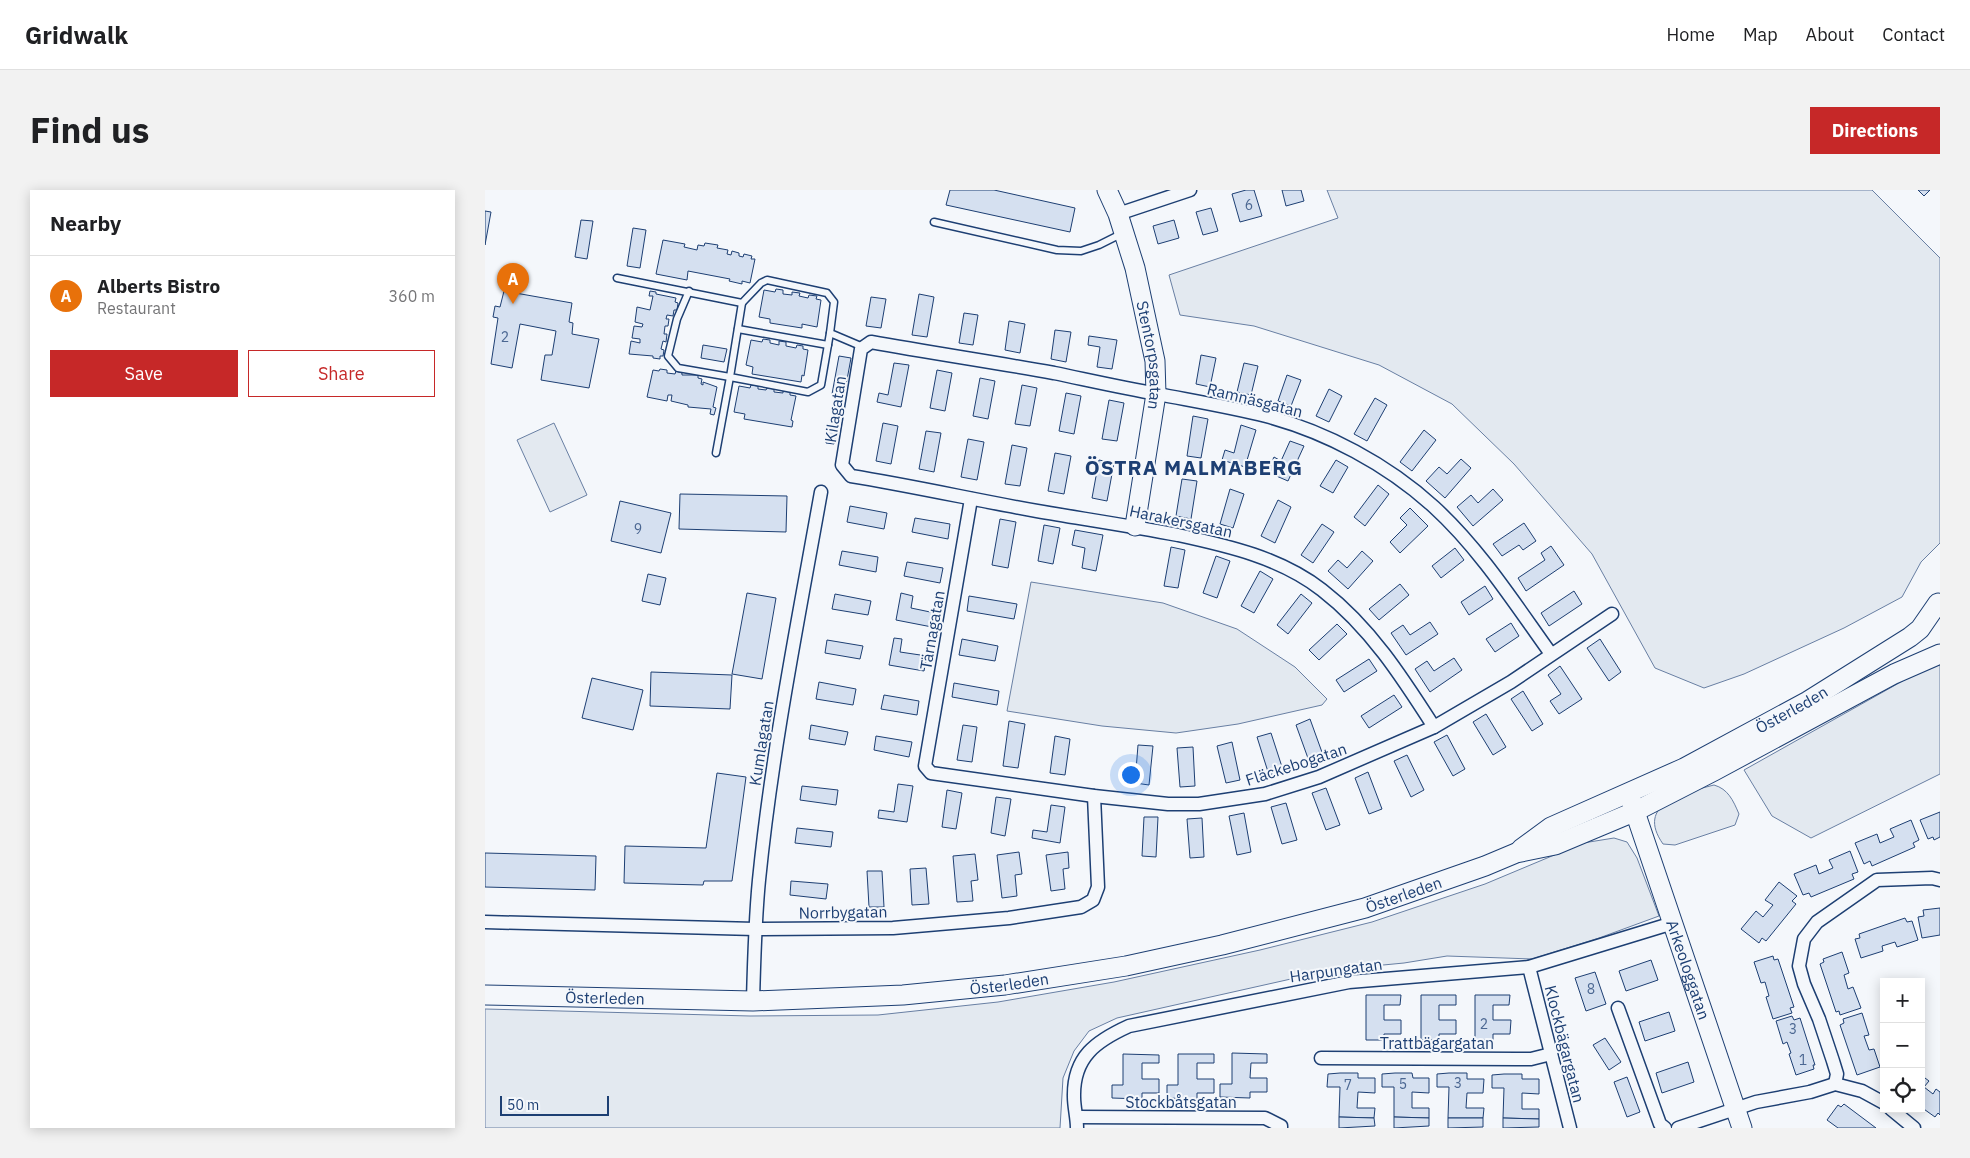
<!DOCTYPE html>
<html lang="en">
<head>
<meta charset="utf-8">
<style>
  body { margin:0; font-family:"IBM Plex Sans",sans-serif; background:#f2f2f2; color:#202124 }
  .controls { position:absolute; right:15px; bottom:15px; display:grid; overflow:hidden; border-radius:0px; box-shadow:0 2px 12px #0003 }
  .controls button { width:45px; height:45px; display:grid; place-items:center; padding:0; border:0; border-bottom:1px solid #e0e0e0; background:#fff; color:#202124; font:25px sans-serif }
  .scale { position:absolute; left:15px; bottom:12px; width:109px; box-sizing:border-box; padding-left:5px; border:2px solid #1d3f73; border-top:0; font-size:14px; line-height:18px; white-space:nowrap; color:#1d3f73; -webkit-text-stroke:4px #f4f7fb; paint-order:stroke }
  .you { position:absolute; left:645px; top:584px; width:18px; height:18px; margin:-12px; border:4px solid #fff; border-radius:50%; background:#1a73e8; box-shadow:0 0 0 8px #1a73e833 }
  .badge { display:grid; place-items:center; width:32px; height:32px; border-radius:50%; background:#c62828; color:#fff; font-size:16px; font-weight:700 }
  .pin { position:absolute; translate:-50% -41px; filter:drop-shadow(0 1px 2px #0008) }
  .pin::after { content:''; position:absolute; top:26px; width:18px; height:15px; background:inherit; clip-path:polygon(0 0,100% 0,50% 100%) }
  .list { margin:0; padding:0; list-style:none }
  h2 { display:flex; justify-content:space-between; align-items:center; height:65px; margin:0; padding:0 20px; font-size:21px }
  h2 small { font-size:16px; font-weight:400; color:#757577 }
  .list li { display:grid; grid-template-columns:32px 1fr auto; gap:15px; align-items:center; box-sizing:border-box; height:80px; padding:0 20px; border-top:1px solid #e0e0e0 }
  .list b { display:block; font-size:19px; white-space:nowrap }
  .list p { margin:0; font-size:16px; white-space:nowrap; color:#757577 }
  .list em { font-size:16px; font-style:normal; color:#757577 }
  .actions { display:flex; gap:10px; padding:15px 20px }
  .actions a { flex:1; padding:11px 0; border:1px solid #c62828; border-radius:0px; text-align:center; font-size:18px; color:#c62828 }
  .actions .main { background:#c62828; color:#fff }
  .icon { flex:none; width:28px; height:28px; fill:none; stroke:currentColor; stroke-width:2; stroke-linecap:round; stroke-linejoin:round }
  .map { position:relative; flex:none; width:1455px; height:938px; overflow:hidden; border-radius:0px }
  header { display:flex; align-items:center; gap:30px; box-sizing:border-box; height:70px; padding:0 25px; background:#fff; border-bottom:1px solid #e0e0e0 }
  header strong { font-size:24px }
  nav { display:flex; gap:28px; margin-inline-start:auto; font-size:18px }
  .intro { display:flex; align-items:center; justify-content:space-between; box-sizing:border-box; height:120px; padding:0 30px }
  h1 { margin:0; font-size:35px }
  .button { padding:12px 22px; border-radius:0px; background:#c62828; color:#fff; font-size:18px; font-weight:700 }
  main { display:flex; gap:30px; padding:0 30px }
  aside { flex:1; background:#fff; border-radius:0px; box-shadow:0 2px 12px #0003 }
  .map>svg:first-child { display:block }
</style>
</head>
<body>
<header>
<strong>Gridwalk</strong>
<nav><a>Home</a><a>Map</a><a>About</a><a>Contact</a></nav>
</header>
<div class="intro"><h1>Find us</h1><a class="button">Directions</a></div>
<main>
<aside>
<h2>Nearby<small></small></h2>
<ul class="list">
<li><span class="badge" style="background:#e8710a">A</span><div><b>Alberts Bistro</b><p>Restaurant</p></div><em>360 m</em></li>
</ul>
<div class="actions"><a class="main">Save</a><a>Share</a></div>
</aside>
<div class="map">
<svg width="1455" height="938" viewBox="0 0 1455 938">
  <rect width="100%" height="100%" fill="#f4f7fb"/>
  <g fill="#e3e9f0" stroke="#687fa3">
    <polygon points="842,0 1387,0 1455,68 1455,353 1436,372 1417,407 1359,438 1259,484 1219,498 1170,478 1107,364 1029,274 967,214 894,175 769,136 695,125 684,85 853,28"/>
    <polygon points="69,233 102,305 65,322 32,250"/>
    <polygon points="546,392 678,413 752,439 810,477 842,509 837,515 753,534 691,543 617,536 522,521"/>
    <polygon points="1455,470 1455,584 1326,648 1287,626 1259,580"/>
    <path d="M1229,595C1243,599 1248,610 1254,624L1250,635L1190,655L1178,654C1150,614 1198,603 1229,595Z"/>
    <polygon points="1129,648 1142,652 1152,668 1174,726 1114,748 1047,769 962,766 919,773 846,780 632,828 604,841 589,861 578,888 575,938 0,938 0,819 265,826 393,825 513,812 629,792 775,760 887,732 1000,694 1098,653"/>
  </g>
  <g fill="#d5e0f0" stroke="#1d3f73">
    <polygon points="465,0 509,0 590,18 585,42 461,15"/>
    <polygon points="761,0 769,0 777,26 755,32 747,4"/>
    <polygon points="797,0 816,0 819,11 801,16"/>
    <polygon points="1433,0 1445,0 1439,6"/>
    <polygon points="726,18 733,41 718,45 711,22"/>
    <polygon points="0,21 6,22 0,55"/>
    <polygon points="96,30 108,31 102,69 90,67"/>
    <polygon points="689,30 694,48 673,54 668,36"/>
    <polygon points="148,38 161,40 155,78 142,76"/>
    <polygon points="178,50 200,54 199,57 212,60 213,55 219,56 220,53 233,55 232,58 243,60 242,64 246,65 247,61 254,63 254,66 258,67 259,64 267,66 266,69 270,69 265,93 257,91 257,94 244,91 245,89 203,81 202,90 171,84"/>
    <polygon points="291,99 298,100 298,104 307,105 307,102 315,103 314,106 323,108 324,105 332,106 331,109 336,110 332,137 317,134 317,138 285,133 285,129 274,127 279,100 290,102"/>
    <polygon points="19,101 87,113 84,132 88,133 87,144 114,149 104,198 56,190 60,165 67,165 71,141 35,134 27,178 6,174 13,128 8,127 10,116 15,117"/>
    <polygon points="165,101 171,102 171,104 191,108 190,112 193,113 192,120 189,120 188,126 182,125 181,129 184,129 183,136 180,136 179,144 182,144 181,152 178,151 176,159 179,160 178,166 175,166 175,169 168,168 168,166 144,164 146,151 155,153 155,149 147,148 149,136 157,137 158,134 150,132 152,117 165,120 168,106 164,106"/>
    <polygon points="434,104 449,107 442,147 427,145"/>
    <polygon points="386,107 401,109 396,138 381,136"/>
    <polygon points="479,123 493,125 488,155 474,153"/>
    <polygon points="524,131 540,134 535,163 520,160"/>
    <polygon points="570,140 586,142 581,172 566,169"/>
    <polygon points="604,146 632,150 627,179 612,177 615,157 603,155"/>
    <polygon points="278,149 285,150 285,153 294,155 294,151 301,152 301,156 311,158 312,155 318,156 318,159 323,160 319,186 317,185 316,192 267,184 268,177 261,175 266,150 277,152"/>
    <polygon points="218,155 242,159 239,172 216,168"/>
    <polygon points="716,165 731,168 725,197 711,194"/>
    <polygon points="354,166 366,168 359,206 347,204"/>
    <polygon points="409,173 424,175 416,217 392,212 394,203 403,205"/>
    <polygon points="759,173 773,176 766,205 752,202"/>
    <polygon points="175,179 182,180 182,183 190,184 191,181 197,183 197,185 213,185 213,188 217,189 216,194 218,195 218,192 232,197 228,217 231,218 229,225 225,224 226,219 203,217 203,215 186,211 187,205 183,205 182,211 162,207 168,180 174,181"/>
    <polygon points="452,180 467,183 460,221 445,218"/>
    <polygon points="802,185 816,190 806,216 793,211"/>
    <polygon points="495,188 510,191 503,229 488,226"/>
    <polygon points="266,195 273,196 273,199 281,200 282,198 289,199 289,202 298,203 298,201 305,202 305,205 311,206 306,230 308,231 307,237 259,229 260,224 249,222 254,196 265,198"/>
    <polygon points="537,195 552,198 545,236 530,234"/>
    <polygon points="844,199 857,206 844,232 831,226"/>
    <polygon points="581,203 596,206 589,244 574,241"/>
    <polygon points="890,208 902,215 882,251 869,244"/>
    <polygon points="624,210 639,213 632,251 617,249"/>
    <polygon points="708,226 723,229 716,268 702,266"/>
    <polygon points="398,233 413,236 406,274 391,271"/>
    <polygon points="756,235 771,240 760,277 737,270 740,260 749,263"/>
    <polygon points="343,239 351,240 349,254 341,253"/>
    <polygon points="939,240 951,250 927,281 915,272"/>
    <polygon points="441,241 456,243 449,282 434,279"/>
    <polygon points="483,249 499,252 492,290 476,287"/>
    <polygon points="805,251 819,256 803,291 782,282 789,267 796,271"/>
    <polygon points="527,255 542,258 535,296 520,294"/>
    <polygon points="570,263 586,266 579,304 563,301"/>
    <polygon points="976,269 986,278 960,308 941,291 954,277 962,284"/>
    <polygon points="614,270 629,273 622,311 607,308"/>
    <polygon points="851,270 863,277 848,303 835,296"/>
    <polygon points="697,289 712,291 706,329 691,326"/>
    <polygon points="893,295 904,304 880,336 869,327"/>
    <polygon points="745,299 759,304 748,338 735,334"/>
    <polygon points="1008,299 1018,310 988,336 972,317 986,305 993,313"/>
    <polygon points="195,304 302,306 301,342 194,339"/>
    <polygon points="793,310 806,317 790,353 776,346"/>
    <polygon points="135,311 186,323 176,363 126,351"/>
    <polygon points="365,316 402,323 399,339 362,332"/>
    <polygon points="925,318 943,336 915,363 905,352 922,335 915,328"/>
    <polygon points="430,328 465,334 463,349 427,342"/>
    <polygon points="515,329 531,332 523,378 507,375"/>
    <polygon points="1039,333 1051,351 1038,360 1034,355 1017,366 1008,354"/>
    <polygon points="837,334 849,342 828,373 816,365"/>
    <polygon points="559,335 575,338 568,374 553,371"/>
    <polygon points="590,340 618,345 611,381 597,378 600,358 587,355"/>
    <polygon points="1066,356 1079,375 1041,401 1033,388 1060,370 1056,363"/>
    <polygon points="686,357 700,360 693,398 679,396"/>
    <polygon points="970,358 979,370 956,388 947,376"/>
    <polygon points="357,361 393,367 391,382 354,375"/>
    <polygon points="877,361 888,371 863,399 843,381 853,370 862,378"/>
    <polygon points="731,366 745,371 732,408 718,403"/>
    <polygon points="422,372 458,378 455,393 419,386"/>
    <polygon points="775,381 788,389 769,423 756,416"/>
    <polygon points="163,384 181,388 175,415 157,411"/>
    <polygon points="915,394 924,405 894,430 884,419"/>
    <polygon points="1000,396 1008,409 984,425 976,412"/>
    <polygon points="1089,401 1097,414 1064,436 1056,423"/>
    <polygon points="262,403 291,408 277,489 247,484"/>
    <polygon points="416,403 428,406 426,418 450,423 447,437 411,430"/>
    <polygon points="350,404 386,411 383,425 347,419"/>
    <polygon points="816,404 827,413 803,444 792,435"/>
    <polygon points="484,406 532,414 529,429 482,421"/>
    <polygon points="945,432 953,444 921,465 906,443 918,435 925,445"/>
    <polygon points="1026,433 1034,446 1010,462 1001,449"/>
    <polygon points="852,434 862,444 834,470 824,460"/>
    <polygon points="409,448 417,449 415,462 442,466 439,481 404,475"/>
    <polygon points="477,449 513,456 510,471 474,465"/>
    <polygon points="1115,449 1136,482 1124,491 1102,458"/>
    <polygon points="342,450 378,456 375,469 340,463"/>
    <polygon points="969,468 977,480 945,502 930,479 942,471 949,481"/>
    <polygon points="884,469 892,481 859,502 851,490"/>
    <polygon points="1075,476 1097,509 1074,524 1065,511 1076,504 1063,485"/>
    <polygon points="166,482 247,485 245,519 165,516"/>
    <polygon points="107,488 158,500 148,540 97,528"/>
    <polygon points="334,492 371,499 368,515 331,509"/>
    <polygon points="469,493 514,501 512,515 467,507"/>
    <polygon points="1038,501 1058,534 1047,541 1026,509"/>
    <polygon points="399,505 434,511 432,525 396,519"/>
    <polygon points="909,505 917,517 884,538 876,526"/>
    <polygon points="1001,524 1021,557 1008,565 988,532"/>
    <polygon points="825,529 838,565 824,571 811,535"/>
    <polygon points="524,531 540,534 533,578 518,576"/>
    <polygon points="326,535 363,542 360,555 324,549"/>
    <polygon points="478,535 492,537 487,572 472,570"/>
    <polygon points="786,543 798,580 784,585 772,547"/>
    <polygon points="962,545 980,579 968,586 949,552"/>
    <polygon points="391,546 427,552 424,567 389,560"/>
    <polygon points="570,546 585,549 580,585 565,583"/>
    <polygon points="747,552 755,590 741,593 732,556"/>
    <polygon points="653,555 668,556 664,595 650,593"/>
    <polygon points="708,557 710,596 695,597 692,558"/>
    <polygon points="922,565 939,600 926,607 909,571"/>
    <polygon points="883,582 897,619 884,624 870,588"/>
    <polygon points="232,583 261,587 247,691 219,691 218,695 139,693 140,656 221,658"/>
    <polygon points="413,594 428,596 422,632 393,628 394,620 409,622"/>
    <polygon points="317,596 353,600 351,615 315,610"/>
    <polygon points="841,598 855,635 841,640 827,603"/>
    <polygon points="462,600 477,603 471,639 457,637"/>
    <polygon points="511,607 526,609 520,646 506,643"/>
    <polygon points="801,613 812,650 797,654 786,617"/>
    <polygon points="566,615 580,617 575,653 547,648 548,640 562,642"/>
    <polygon points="1455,622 1455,647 1449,650 1448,647 1443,649 1435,630"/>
    <polygon points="759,623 766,662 752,665 744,626"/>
    <polygon points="659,627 673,627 671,667 657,666"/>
    <polygon points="717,628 719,667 705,668 702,629"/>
    <polygon points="1426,630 1434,650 1428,653 1430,657 1387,676 1385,671 1379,674 1370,653 1392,644 1395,653 1409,647 1405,639"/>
    <polygon points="312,638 348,642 346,657 310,653"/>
    <polygon points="1365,661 1373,682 1367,684 1369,689 1326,707 1324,703 1318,705 1309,684 1331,675 1334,684 1348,678 1344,670"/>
    <polygon points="534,662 537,684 530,685 532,706 517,708 512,665"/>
    <polygon points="583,662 584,678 578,679 580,699 566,701 561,665"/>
    <polygon points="0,663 111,666 110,700 0,697"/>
    <polygon points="490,664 493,690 486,691 488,711 472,712 468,666"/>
    <polygon points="441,678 444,714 427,715 425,679"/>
    <polygon points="382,681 397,681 399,717 384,717"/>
    <polygon points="306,691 343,694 341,709 305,705"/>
    <polygon points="1294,692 1312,706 1307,711 1311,714 1281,751 1277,748 1274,753 1256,739 1271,721 1278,727 1288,715 1280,710"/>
    <polygon points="1455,718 1455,745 1437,748 1433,727 1439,726 1438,720"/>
    <polygon points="1420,728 1422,732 1427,731 1433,750 1412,757 1410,752 1397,756 1398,761 1376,768 1370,749 1375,748 1374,744"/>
    <polygon points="1357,762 1364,783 1359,785 1363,799 1368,797 1376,818 1355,825 1354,821 1351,822 1335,774 1339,772 1338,769"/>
    <polygon points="1288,766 1289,770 1293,769 1309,817 1305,818 1307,823 1288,829 1281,807 1284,806 1280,792 1276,793 1269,772"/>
    <polygon points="1166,770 1173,790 1141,801 1134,781"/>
    <polygon points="1110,782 1121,814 1101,821 1090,788"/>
    <polygon points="881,805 916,805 915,815 899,815 899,830 916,830 916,844 899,844 899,850 881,850"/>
    <polygon points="936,805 971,805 971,815 954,815 954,830 971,830 971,844 954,844 954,850 936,850"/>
    <polygon points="990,805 1025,805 1024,815 1008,815 1008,830 1026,830 1025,844 1008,844 1008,850 990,850"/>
    <polygon points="1184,822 1190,841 1160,851 1154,832"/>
    <polygon points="1377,823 1384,845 1379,846 1384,860 1389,859 1395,877 1372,885 1355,835 1359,833 1358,829"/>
    <polygon points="1307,826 1309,830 1315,828 1330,875 1328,875 1329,879 1311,885 1304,864 1306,863 1302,852 1298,854 1291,831"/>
    <polygon points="1120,848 1136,872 1124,880 1108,855"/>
    <polygon points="747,863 782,864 782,873 766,873 765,888 782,888 782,902 765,902 765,908 735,907 735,894 747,894"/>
    <polygon points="638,864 674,865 674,873 657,873 657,889 674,889 674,903 657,903 657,909 627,908 627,895 638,895"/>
    <polygon points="693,864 729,864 729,873 712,873 712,889 729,889 729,903 712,903 712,909 682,908 682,895 693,895"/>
    <polygon points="1203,872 1209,892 1177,903 1171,883"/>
    <polygon points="855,883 873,883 873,888 890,888 890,903 873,902 872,918 890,918 889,928 854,927 855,897 842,897 843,884"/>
    <polygon points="910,883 927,883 928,888 944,888 944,903 927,902 927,918 944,918 944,928 909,927 909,897 897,897 897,884"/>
    <polygon points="964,883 982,883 982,889 999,889 998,903 982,903 981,918 999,918 998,928 963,928 964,897 952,897 952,884"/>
    <polygon points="1019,884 1037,884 1037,889 1054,889 1054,904 1037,903 1037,919 1054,919 1054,929 1018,928 1019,898 1007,898 1007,885"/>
    <polygon points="1436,885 1444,891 1439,897 1448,904 1451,899 1455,902 1455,925 1453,923 1450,927 1436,917"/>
    <polygon points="1142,887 1155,922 1142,927 1129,892"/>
    <polygon points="1359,914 1391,938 1353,938 1342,930 1353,915 1356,917"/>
    <polygon points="854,927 889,928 890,936 854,938"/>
    <polygon points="909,927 944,928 944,936 909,938"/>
    <polygon points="963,928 998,928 998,937 963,938"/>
    <polygon points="1018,928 1054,929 1054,937 1018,938"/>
  </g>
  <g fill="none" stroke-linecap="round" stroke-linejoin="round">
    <defs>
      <g id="lane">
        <polyline points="449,32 572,60 596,61 614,55 636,44"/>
        <polyline points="132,88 257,113 276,93 282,90 342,103 349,112 345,143 378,157"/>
        <polyline points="204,101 192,129 183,166 193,178 245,187 231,263"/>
        <polyline points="257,113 245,187 323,202 336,195 345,143"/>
        <polyline points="253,139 343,155"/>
      </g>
      <g id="street">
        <polyline points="633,24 705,0"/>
        <polyline points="486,309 440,576 446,583 609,606 683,614 714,614 780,604 834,587 949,537 1026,492 1127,424"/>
        <path d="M949,537C917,487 885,437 837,400C796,368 744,356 693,345C646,336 599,329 552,321C490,310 428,296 366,286L357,275L376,159L386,152C447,163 508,172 569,183C603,190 638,198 673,204C709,211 745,217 781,226C841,242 902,274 949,317C995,359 1030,414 1066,464"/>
        <polyline points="0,732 270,739 408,738 524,728 596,717 608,710 613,697 609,606"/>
        <polyline points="1044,777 1085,938"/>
        <path d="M268,811C269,771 270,731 274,690C287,560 313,431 336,302"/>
        <polyline points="1133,818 1175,934 1180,938"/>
        <polyline points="836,868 1031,869 1046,869 1066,864"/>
        <polyline points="1350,894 1352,884 1348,871 1334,829 1319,794 1314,776 1319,749 1332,732 1392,690 1447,688 1455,690"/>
        <polyline points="1406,919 1429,938"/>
        <polyline points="592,927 780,928 796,936 796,938"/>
        <path d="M592,938C592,928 589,917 589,907C588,867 611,851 644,836L864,792L1044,777L1188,733"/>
        <polyline points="1193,938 1271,912 1325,902 1350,894 1377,901 1399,913"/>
      </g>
      <g id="secondary">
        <path id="s1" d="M622,0L633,24L650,78L670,171L671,204L650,336"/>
        <path id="s2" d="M1146,610L1257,938"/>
        <path id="s3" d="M1036,659L1066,637L1199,578L1323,511L1425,447L1435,439L1453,413"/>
        <path id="s4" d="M0,805L268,811L418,805L520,795L641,776L737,755L880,718L1000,676L1031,663L1070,655L1151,621L1229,581L1409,484L1455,464"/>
      </g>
    </defs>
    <use href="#lane" stroke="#1d3f73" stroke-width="9"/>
    <use href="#street" stroke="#1d3f73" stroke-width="15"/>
    <use href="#secondary" stroke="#1d3f73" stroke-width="21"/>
    <use href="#lane" stroke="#f4f7fb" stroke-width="6"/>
    <use href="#street" stroke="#f4f7fb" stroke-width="12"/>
    <use href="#secondary" stroke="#f4f7fb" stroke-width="19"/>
  </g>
  <g text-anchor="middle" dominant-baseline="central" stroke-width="4" stroke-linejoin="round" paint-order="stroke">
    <g font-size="14" fill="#4b6792">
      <text x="764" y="15">6</text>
      <text x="20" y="147">2</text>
      <text x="153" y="339">9</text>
      <text x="1106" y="799">8</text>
      <text x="999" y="834">2</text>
      <text x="1308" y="839">3</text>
      <text x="1318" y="870">1</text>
      <text x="973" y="893">3</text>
      <text x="918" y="894">5</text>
      <text x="863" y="895">7</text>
    </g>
    <g font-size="16" fill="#1d3f73" stroke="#f4f7fb">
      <text stroke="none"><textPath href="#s1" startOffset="172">Stentorpsgatan</textPath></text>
      <text transform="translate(770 210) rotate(14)">Ramnäsgatan</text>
      <text transform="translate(350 219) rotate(-81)">Kilagatan</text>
      <text transform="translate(696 331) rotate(12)">Harakersgatan</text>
      <text transform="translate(447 440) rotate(-80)">Tärnagatan</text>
      <text stroke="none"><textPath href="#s3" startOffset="305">Österleden</textPath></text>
      <text transform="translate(276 553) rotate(-81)">Kumlagatan</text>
      <text transform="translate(811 574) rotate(-18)">Fläckebogatan</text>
      <text stroke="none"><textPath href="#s4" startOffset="930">Österleden</textPath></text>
      <text transform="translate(358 722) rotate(-1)">Norrbygatan</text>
      <text stroke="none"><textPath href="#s2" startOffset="179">Arkeologgatan</textPath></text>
      <text transform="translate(851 780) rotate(-8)">Harpungatan</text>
      <text stroke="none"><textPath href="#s4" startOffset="525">Österleden</textPath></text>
      <text stroke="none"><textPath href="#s4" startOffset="120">Österleden</textPath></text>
      <text x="952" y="853">Trattbägargatan</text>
      <text transform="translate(1080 854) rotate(76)">Klockbägargatan</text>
      <text x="696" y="912">Stockbåtsgatan</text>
    </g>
    <g font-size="21" font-weight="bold" letter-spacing="1" fill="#1d3f73" stroke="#f4f7fb">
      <text x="709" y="277">ÖSTRA MALMABERG</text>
    </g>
  </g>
</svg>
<div class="controls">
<button>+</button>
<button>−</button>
<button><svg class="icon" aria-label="locate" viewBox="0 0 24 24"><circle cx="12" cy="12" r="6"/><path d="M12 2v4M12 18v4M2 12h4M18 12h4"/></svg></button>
</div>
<div class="scale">50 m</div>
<div class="you"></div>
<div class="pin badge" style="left:28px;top:114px;background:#e8710a">A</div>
</div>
</main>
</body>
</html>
